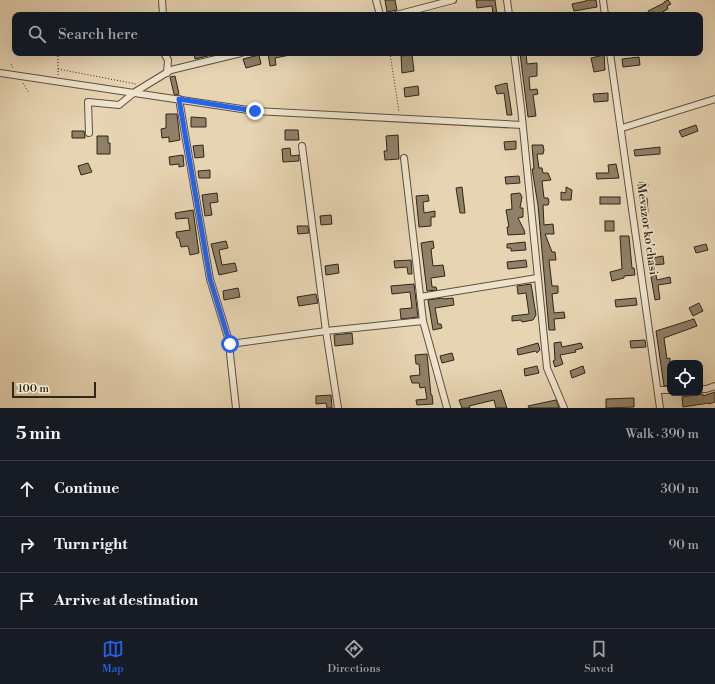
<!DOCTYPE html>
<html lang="en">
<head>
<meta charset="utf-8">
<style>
  body { margin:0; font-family:"Libre Bodoni",serif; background:#242831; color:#f1f3f6 }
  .controls { position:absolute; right:12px; bottom:12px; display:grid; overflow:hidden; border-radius:8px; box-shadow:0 4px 16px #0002 }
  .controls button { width:36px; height:36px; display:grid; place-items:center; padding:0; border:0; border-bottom:1px solid #363941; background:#171b24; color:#f1f3f6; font:20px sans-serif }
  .scale { position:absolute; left:12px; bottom:10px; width:84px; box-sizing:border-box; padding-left:4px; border:2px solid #302517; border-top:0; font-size:11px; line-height:14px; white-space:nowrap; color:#302517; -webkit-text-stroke:3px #efe3cd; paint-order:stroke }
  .stop { position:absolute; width:12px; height:12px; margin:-9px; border:3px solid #2563eb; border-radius:50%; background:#fff }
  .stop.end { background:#2563eb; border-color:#fff; box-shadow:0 1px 4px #0008 }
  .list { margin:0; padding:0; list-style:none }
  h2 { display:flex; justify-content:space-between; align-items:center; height:52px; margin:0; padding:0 16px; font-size:17px }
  h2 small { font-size:13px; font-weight:400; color:#9ea1a6 }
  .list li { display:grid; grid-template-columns:26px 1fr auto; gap:12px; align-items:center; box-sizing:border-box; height:56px; padding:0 16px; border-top:1px solid #363941 }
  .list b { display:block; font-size:15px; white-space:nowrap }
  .list em { font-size:13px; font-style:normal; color:#9ea1a6 }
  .icon { flex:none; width:22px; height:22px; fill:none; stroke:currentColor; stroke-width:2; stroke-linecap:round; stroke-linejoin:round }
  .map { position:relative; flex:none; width:715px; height:408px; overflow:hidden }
  .search { position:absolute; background:#171b24; box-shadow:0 4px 16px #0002; left:12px; right:12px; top:12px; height:44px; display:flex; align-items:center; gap:10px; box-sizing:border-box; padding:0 14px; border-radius:8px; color:#9ea1a6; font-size:15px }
  .sheet { height:220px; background:#171b24 }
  nav { display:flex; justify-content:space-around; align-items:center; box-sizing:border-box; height:56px; border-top:1px solid #363941; background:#171b24; font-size:11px; color:#9ea1a6 }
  nav a { display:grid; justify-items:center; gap:2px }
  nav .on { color:#2563eb }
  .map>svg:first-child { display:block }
</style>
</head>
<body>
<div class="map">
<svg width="715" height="408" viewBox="0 0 715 408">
  <rect width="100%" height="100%" fill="#e7d4b2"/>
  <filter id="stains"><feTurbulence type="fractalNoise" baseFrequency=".005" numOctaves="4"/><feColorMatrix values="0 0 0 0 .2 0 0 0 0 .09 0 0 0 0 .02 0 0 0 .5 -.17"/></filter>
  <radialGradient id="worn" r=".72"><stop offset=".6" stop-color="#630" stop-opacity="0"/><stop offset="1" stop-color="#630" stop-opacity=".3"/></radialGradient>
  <g fill="#8f8068" stroke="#302517">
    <polygon points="385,0 395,0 397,10 387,12"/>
    <polygon points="476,0 495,0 497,15 493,15 492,6 477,8"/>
    <polygon points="586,0 596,0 597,7 574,11 572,4 586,1"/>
    <polygon points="668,0 671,4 667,6 668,9 657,15 650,15 648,11 664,3 664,2"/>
    <polygon points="194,53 220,53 195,59"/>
    <polygon points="268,53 290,53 290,55 275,58 276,65 270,66"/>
    <polygon points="520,53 526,53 527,64 537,63 537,76 529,77 530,90 537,89 538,94 533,95 536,116 528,117"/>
    <polygon points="259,55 261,64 246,68 243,59"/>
    <polygon points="412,55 414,71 402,73 401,56"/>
    <polygon points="604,55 605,70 594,72 591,58"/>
    <polygon points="639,57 640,65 623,67 622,59"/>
    <polygon points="175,76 179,94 175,95 174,94 170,77"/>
    <polygon points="507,83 512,115 507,115 504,93 497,94 495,86"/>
    <polygon points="418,86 419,95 405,97 404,88"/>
    <polygon points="608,93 608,101 594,102 593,94"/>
    <polygon points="166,114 177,114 180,140 169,142 169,137 162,138 161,129 166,128"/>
    <polygon points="191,117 206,118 206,127 191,127"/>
    <polygon points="696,125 698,131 682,137 679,131"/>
    <polygon points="285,130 298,130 299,140 285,140"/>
    <polygon points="72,131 84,131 85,138 72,138"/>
    <polygon points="398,135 399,159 385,160 384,151 387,151 386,136"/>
    <polygon points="97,136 108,136 108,143 110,143 110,154 97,154"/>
    <polygon points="516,141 516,149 505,150 504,142"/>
    <polygon points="203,145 204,157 195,158 193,146"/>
    <polygon points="532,145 543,145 544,150 543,154 537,154 539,168 542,168 543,173 548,173 551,180 542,181 544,198 548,198 549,202 548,205 543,205 544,225 553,224 554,234 545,234 552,252 555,252 556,260 549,260 552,286 558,286 558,293 552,294 554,313 564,312 565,318 554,319 555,330 549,330 538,205 532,169 534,169"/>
    <polygon points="660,147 660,154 635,156 634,150"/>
    <polygon points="290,148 291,156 299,155 299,161 283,162 282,149"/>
    <polygon points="183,155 184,166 179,167 179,164 170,165 169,157"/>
    <polygon points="88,163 92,172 81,175 78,166"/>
    <polygon points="616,164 619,178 597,179 596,173 609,173 608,165"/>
    <polygon points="210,170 210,178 199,178 198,171"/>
    <polygon points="519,176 520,183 506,184 505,177"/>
    <polygon points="647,182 648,186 642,187 644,199 647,198 648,213 641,214 638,183"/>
    <polygon points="462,187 465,213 460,213 456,188"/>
    <polygon points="566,187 572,190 571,200 561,200 561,192 566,193"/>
    <polygon points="217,193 218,202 210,203 212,215 205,216 202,195"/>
    <polygon points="520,193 522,197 520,208 523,208 523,217 518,218 524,230 525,234 508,235 507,227 509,227 506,210 512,209 511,194"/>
    <polygon points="428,195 429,201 423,202 424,213 435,211 435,217 431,217 431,226 419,227 416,196"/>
    <rect x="600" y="197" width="20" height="7"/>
    <polygon points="193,210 199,253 190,255 188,246 181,247 179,238 177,238 176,232 190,230 188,218 176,219 175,213"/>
    <polygon points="331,215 332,224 321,225 320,216"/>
    <rect x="605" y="221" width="9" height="10"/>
    <polygon points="297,226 308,226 309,233 298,234"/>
    <polygon points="620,236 629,236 632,268 634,268 635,275 624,276 624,278 612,281 610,272 622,269"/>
    <polygon points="226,241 228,248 219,250 222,265 235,263 237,271 219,275 211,244"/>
    <polygon points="433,241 434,248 431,249 433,266 443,265 445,276 431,278 432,287 436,287 437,290 427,291 421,243"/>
    <polygon points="525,242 526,250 511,251 511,248 507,248 507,244"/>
    <polygon points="706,244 708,250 696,253 694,247"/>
    <polygon points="651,247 652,258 663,256 664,264 654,265 657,280 670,277 671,283 658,285 660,299 655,300 646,248"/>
    <polygon points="411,260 412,274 408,274 407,267 395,268 394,261"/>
    <polygon points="526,260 527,267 508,269 507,262"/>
    <polygon points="338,264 339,273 326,275 325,266"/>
    <polygon points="414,284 418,317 401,319 400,309 412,308 410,292 392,294 391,286"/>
    <polygon points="531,284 536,315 533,320 522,322 521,320 512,321 512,316 529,314 526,293 518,294 517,286"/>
    <polygon points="238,288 240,297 224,300 223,291"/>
    <polygon points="316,294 318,303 299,306 297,297"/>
    <polygon points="443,298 443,299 453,298 454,305 435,308 438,324 441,324 442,328 433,330 428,300"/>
    <polygon points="636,298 637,305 616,307 615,300"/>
    <polygon points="699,303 703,311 693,316 689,308"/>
    <polygon points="694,319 697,326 664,338 667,359 670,358 670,385 664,386 656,331"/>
    <polygon points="352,333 353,344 335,346 334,335"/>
    <polygon points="645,340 646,347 631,348 630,341"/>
    <polygon points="561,342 562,347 581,343 583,348 575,350 576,352 560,355 563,364 555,367 553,361 555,360 554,343"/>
    <polygon points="538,343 540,350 537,353 536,351 518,355 517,349"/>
    <polygon points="452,353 454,360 442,363 440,356"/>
    <polygon points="427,354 431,395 432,395 433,404 417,405 416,400 427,399 425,387 420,388 419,383 412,383 410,376 420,375 419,364 416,364 415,355"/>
    <polygon points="537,366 539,373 525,376 524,369"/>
    <polygon points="583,366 585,373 572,378 570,371"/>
    <polygon points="501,390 507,408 496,408 494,400 469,406 470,408 462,408 459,400"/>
    <polygon points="715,392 715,402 709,404 709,403 683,407 682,397 703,394 703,396"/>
    <polygon points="331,395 332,408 327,408 326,403 316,404 316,396"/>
    <polygon points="634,398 634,407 606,408 606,399"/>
    <polygon points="556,400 559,408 529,408 528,406"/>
  </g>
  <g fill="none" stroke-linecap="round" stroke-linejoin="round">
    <defs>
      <g id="minor">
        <polyline points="162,0 163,15"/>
        <polyline points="376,0 380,15"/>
        <polyline points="507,0 509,15"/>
        <polyline points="603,0 605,15"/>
        <polyline points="396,15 453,0"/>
        <polyline points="164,53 168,60 167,73"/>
        <polyline points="514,53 521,108 547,368 564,408"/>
        <polyline points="610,53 660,408"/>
        <polyline points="0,73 255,111 522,125"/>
        <polyline points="179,99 210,279 230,344 326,331 423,321 404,158"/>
        <polyline points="622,128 715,99"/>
        <polyline points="89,133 88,102 119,105 135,92 171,70 241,53"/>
        <polyline points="302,146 326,331 338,408"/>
        <polyline points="420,297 537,278"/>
        <polyline points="423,321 447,408"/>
        <polyline points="230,344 230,354 236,408"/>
        <polyline points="700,389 706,389 715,386"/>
        <polyline points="658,390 670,390"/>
      </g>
    </defs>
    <use href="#minor" stroke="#5e513e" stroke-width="8"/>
    <g stroke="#302517" stroke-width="1" stroke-dasharray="1 2" stroke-linecap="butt">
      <polyline points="58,53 58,75"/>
      <polyline points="390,53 399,112"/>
      <polyline points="11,64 14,69"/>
      <polyline points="58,69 136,84"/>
      <polyline points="23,83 29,93"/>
    </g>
    <use href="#minor" stroke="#efe3cd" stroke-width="6"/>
  </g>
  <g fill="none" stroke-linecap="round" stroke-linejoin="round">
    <polyline stroke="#2563eb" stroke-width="5" points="230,344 210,279 179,99 255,111"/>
  </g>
  <g text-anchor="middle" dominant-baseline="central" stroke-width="3.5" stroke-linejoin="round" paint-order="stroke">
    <g font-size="12" fill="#302517" stroke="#efe3cd">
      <text transform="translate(647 229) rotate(82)">Mevazor ko'chasi</text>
    </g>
  </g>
  <rect width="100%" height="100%" filter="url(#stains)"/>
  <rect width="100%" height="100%" fill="url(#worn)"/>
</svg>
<div class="controls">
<button><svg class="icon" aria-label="locate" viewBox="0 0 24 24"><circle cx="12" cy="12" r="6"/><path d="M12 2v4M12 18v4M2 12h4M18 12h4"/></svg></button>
</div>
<div class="scale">100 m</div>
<div class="stop" style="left:230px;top:344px"></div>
<div class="stop end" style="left:255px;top:111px"></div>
<div class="search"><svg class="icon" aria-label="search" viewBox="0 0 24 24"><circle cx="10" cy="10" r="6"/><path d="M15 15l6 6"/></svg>Search here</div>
</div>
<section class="sheet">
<h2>5 min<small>Walk · 390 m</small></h2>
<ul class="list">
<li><svg class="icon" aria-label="ahead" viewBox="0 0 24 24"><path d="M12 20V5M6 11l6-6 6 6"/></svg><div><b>Continue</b></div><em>300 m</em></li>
<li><svg class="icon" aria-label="right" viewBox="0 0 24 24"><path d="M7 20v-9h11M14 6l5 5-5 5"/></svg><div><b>Turn right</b></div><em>90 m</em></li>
<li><svg class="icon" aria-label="arrive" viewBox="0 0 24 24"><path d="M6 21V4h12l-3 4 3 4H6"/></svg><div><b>Arrive at destination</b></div></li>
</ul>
</section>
<nav>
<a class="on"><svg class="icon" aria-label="map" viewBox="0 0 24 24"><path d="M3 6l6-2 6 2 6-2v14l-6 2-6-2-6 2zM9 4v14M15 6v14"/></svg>Map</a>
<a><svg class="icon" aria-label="directions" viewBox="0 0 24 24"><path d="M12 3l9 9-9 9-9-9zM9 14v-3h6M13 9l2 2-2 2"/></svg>Directions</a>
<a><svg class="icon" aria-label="saved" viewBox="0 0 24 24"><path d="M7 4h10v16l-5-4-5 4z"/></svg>Saved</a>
</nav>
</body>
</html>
